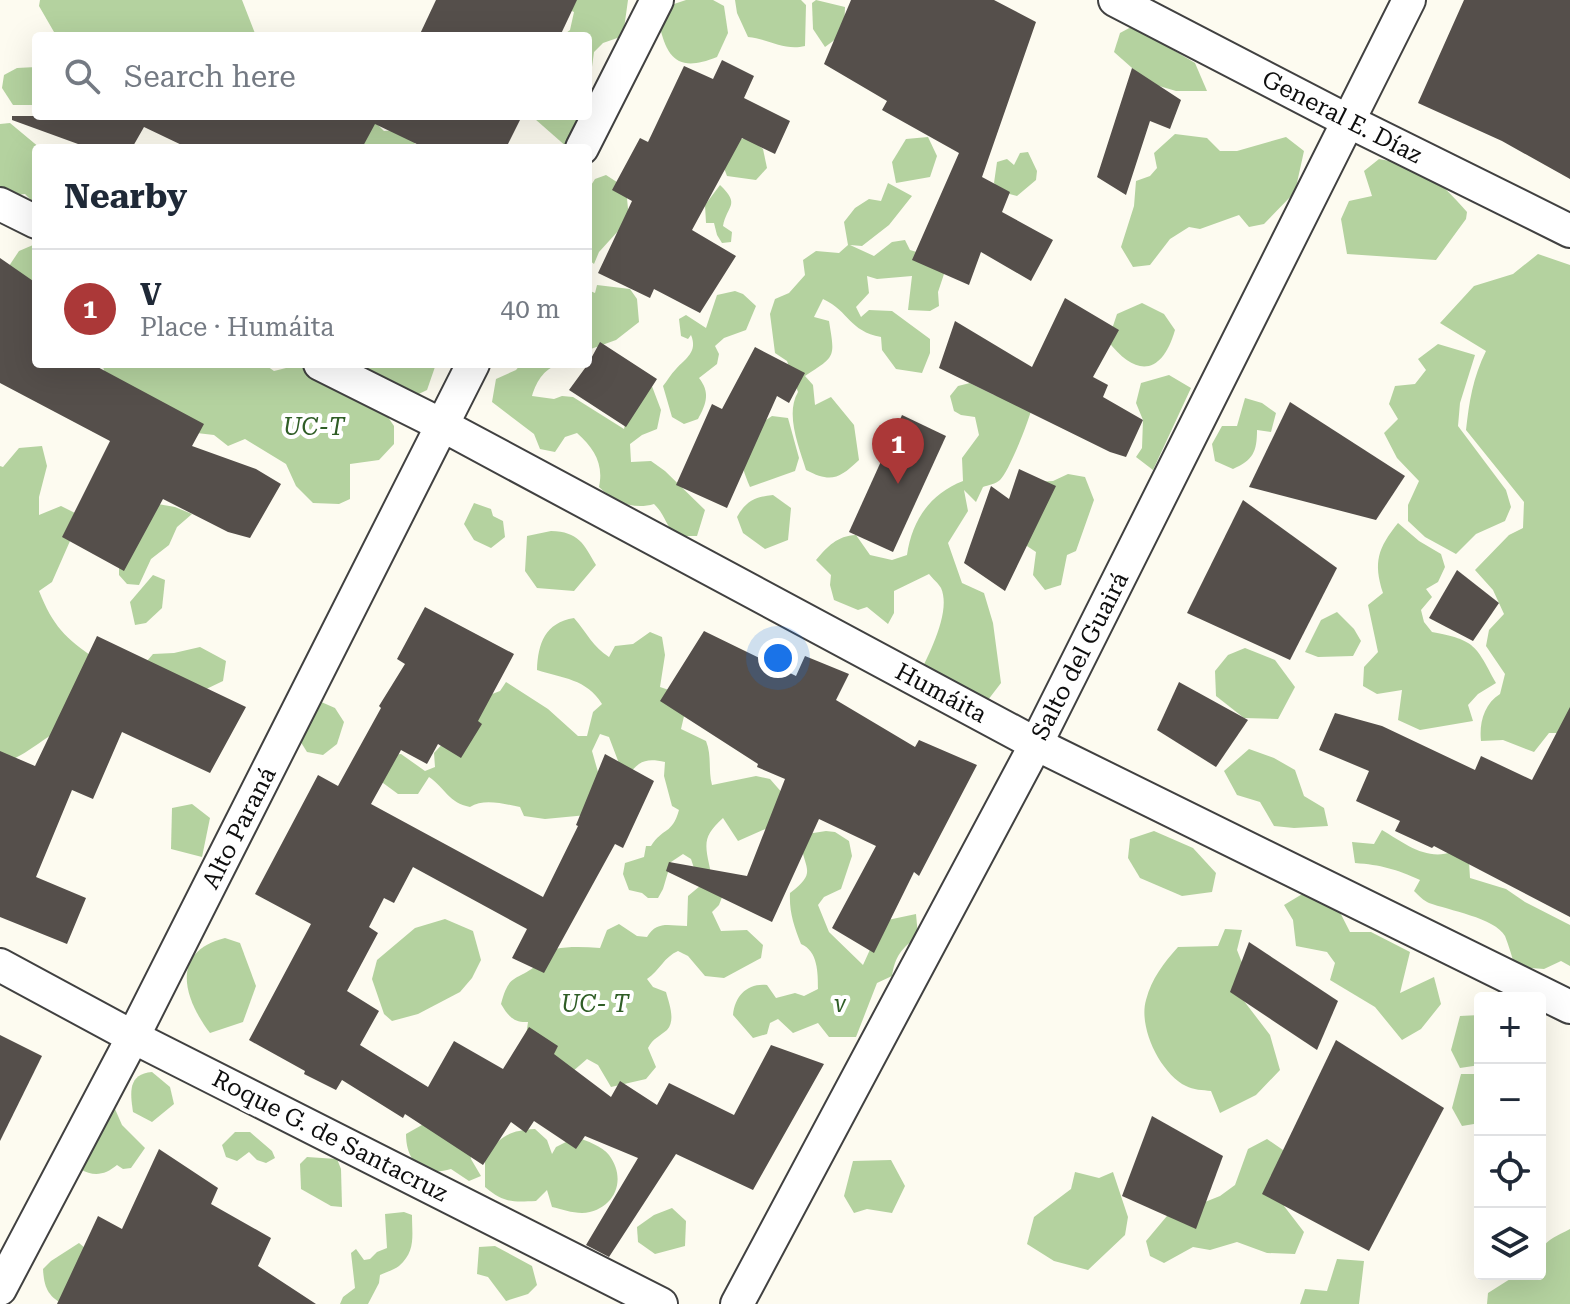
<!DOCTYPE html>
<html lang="en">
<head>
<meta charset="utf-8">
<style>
  body { margin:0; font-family:"Roboto Serif",serif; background:#f6f6f7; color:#1f2937 }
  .controls { position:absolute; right:24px; bottom:24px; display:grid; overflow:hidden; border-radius:8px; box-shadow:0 8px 32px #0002 }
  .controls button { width:72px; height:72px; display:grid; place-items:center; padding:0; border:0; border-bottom:2px solid #e0e1e3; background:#fff; color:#1f2937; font:40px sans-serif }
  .you { position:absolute; left:778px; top:658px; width:28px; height:28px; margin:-20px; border:6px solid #fff; border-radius:50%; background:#1a73e8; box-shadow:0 0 0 12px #1a73e833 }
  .badge { display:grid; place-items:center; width:52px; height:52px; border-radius:50%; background:#ab3838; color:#fff; font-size:26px; font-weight:700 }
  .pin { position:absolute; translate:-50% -66px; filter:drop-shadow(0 2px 4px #0008) }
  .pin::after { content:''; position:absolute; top:42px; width:28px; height:24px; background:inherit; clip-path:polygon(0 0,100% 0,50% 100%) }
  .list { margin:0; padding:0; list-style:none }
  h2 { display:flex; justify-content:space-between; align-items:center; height:104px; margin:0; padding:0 32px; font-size:34px }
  h2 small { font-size:26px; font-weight:400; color:#747a83 }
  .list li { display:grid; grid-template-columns:52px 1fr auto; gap:24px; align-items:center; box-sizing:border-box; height:120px; padding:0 32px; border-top:2px solid #e0e1e3 }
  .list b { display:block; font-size:30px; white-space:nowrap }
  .list p { margin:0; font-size:26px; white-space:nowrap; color:#747a83 }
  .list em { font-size:26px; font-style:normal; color:#747a83 }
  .icon { flex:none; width:44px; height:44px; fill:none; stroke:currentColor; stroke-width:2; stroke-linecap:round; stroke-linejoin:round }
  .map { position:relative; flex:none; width:1570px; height:1304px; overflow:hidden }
  .search { position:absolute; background:#fff; box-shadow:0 8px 32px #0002; left:32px; top:32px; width:560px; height:88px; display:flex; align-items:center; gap:20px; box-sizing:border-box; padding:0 28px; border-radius:8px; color:#747a83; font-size:30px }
  .panel { position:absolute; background:#fff; box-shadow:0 8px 32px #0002; left:32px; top:144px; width:560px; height:224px; border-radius:8px }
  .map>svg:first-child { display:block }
</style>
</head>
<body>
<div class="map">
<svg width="1570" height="1304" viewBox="0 0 1570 1304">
  <rect width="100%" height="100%" fill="#fdfbf0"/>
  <g fill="#b4d29f">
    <polygon points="40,0 242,0 256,36 49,36 54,32 39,6"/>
    <polygon points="556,0 628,0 623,36 603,43 594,52 588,97 588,36 562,36 570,30 574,12 558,5"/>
    <path d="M686,0H713L724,6L728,33L717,57C680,72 667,61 659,23L674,4Z"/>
    <path d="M735,0H801L806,5L805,46C784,51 769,39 748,37L737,13Z"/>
    <polygon points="816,0 845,7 844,33 825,47 813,29 812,3"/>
    <polygon points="1133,26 1195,63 1207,91 1176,91 1149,83 1114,52 1120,33"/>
    <polygon points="36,67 36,102 33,105 13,105 2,88 4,75 17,68"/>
    <polygon points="535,116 581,116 568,148 535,119"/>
    <polygon points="374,121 384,131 414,129 415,148 348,148"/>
    <polygon points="10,123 40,148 36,148 36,205 25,194 13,195 0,206 0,124"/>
    <polygon points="1175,134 1207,138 1220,151 1237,151 1286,137 1304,151 1295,192 1264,224 1249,227 1239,215 1200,229 1189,227 1170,239 1150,265 1133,267 1121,247 1134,206 1136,181 1150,176 1157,168 1154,153"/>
    <polygon points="748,137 763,149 767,168 756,180 727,176 721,160 728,143"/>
    <polygon points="928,137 937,156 930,177 896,183 892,162 906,139"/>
    <polygon points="1028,152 1037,171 1036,180 1017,196 1002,192 994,183 997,162 1007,159 1014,165 1020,153"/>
    <path d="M1379,159C1423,166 1438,179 1467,212L1466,219L1436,260L1347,254L1341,219L1349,201L1372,196L1364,171Z"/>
    <polygon points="606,175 626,188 629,219 599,252 594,264 588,259 588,190 595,179"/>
    <path d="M888,183L912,196L889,225L862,246L850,245L874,256L892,242L905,240L910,250L936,258L944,274L938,292L939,306L930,311L908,310L912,276L877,279L867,276L869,293L856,307L861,317L869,310L892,311L930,339V353L922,373L896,369L882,350L881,337C849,331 850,312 823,299L814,317L829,321C835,358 836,356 805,376L813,385L815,405L831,397L854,425L859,460C839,479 831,483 806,470C799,447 785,414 798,392L787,361L775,353L770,314L775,299L789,293L805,275L803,260L816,251L839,253L848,245L844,222L855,208L869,199L881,201Z"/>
    <path d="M720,185C741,205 727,205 723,226L732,232L731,242L722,243L717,235L714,223H706L705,205Z"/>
    <polygon points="33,245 36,247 36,294 7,269 19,251"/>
    <path d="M1538,254L1570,265V733H1549L1534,752L1503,740L1481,741C1479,723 1484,704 1500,694L1505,674L1486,646L1489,630L1504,614L1493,590L1475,570L1509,535L1523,528L1524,502L1466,430C1469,402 1473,377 1486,351L1440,323L1474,286L1513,274Z"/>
    <polygon points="597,285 630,289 637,299 639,322 616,340 588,350 588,290 595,293"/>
    <path d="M735,291L743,294L756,306L746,330L724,338L715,346L719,354L717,364L699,378C710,392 707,403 698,419L684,424L672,417L663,386C667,381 671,374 676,369C686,358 698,352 691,335L688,339L681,336L679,319L686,315L706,328L717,295Z"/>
    <path d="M1142,303L1164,314L1175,330C1162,375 1136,378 1108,341L1117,314Z"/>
    <polygon points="1438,344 1475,355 1460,403 1458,426 1506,490 1511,507 1505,521 1476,534 1456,554 1425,537 1408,521 1408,505 1419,481 1397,458 1384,433 1398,419 1389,404 1395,386 1415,384 1426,370 1418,359"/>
    <polygon points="102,364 264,364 274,371 302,364 334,385 375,398 394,426 394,444 379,460 350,464 350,499 339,504 313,503 296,486 286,464 245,439 228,446 214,435 188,432 110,388"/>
    <polygon points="335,364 436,364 427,390 400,403"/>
    <path d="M521,364H562C545,367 537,380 532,396L554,399L562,396L573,397L624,429L628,409L650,381L661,410L657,429L642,435L630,444L631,462L651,461L665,471L705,510L697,536H676C666,526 664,513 654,504C633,510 615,502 599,487C604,464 594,448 577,433L565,437L555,452L540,449L534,434L492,402L496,379L516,370Z"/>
    <polygon points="1169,375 1191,388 1153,470 1136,457 1142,448 1143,420 1136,403 1141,383"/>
    <path d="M970,383L994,395L1033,403C1031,416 1009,472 1000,480C996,484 988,485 983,487L976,502L964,490L968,511L948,543L962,583L984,593L993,623L1001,683L978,713L917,680C927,657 952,613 941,588C939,584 932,578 929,574L894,591V613L888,624L867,607L858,610L834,600L830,585L831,575L816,560C828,546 837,536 856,535L870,555L892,560L907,555C912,520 930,494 963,481L962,458L979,435L975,417L961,415L954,411L950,396L958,386Z"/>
    <path d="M1245,398L1262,403L1276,413L1271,432L1257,430C1257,452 1253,460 1233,469L1215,461L1212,444L1222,426H1237Z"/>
    <path d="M772,416L788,418L799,458L795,471L750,487C734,452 740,436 772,416Z"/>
    <path d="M42,446L47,466L39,497V515L61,506L81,516L52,582L39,591C53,626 65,638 96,659L68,725C48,734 18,763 0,762V466L3,467L19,448Z"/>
    <polygon points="1068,474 1085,477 1094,500 1076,551 1067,555 1061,585 1045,590 1033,575 1036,552 1027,546 1021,509 1034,482 1053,481"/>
    <path d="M773,495L791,508L788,540L765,549L743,533L737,517C746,501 755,497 773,495Z"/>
    <polygon points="152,503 175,507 192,514 177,527 169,545 151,559 139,585 127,584 119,575 119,557"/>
    <polygon points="474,503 491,509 493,516 503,521 505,537 491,548 474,540 464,524"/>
    <path d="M1398,523L1419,541L1441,554L1445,567L1438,582L1426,589L1432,597L1421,610L1424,622L1432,632C1476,640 1476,646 1496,683L1478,694L1468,705L1473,721L1420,730L1398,720L1402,690L1377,694L1363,686L1364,667L1378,652L1368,605L1383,593C1373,562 1378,548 1398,523Z"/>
    <path d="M551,531C579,532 583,543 596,565L574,591L537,588L525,571L527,536Z"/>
    <polygon points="153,575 165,580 162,608 146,623 135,625 130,602"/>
    <polygon points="1337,612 1354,629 1361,641 1353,656 1318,657 1305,652 1321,620"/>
    <path d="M574,618C587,633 593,647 609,657L615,646L633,644L650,632L662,637L665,655L660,687L672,691L685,712L681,729L706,741C712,756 708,770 712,785L756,776L770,779L784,795L772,826L738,841L723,818C705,835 704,841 709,864C712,878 712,883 724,892L719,905L712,912L721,931L747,930L763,945L761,958L724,978L705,976L688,956L678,951C664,957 660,970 647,979L653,987L666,992C669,1003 676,1020 667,1030C659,1037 653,1038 648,1048L656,1067L646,1079L611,1087L598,1065L587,1059L572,1072L526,1036L528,1022C514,1023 508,1016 501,1004C509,973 515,982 537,965C543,960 547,952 555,949C570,946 585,947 600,948L607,930L619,924L637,936L647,937C657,920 670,926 687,926L688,896L700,886L691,859L683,854L671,862L663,889L658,898H648L642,893L629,890L623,874L625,863L644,857L646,846H651C663,827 672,835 679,810L672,806L664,776L665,762C648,758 640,760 630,773L620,766L609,737L600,734L592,751L598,772L587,815L545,819L524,816L520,807C504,804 484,798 470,807C449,803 445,788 429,777L418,794H398L379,780L391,755L401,754L425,771L435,767L434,753L487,696L500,691L506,682L548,709L578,736H587L593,712L602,704C587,679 562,678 537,670C538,643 545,623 574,618Z"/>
    <polygon points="200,647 226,661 223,681 198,693 136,674 153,654 174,653"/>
    <polygon points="1245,648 1275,660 1295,687 1278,719 1244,718 1216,696 1215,671 1228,655"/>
    <polygon points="319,701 335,708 344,722 337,744 323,755 307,752 297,736"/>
    <polygon points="1249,749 1274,758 1295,770 1304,796 1324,808 1328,826 1294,828 1274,826 1260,802 1237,795 1224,771"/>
    <polygon points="192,804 210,818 202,857 171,849 172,808"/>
    <path d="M1382,830C1404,843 1426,861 1452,852L1469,862L1470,878L1506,889L1525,902L1570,925V966L1561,961L1544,969L1515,967C1512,957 1509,946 1505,936C1495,918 1448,910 1429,903C1424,901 1418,895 1414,891L1420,880C1396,869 1381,865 1355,863L1352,842L1374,844Z"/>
    <path d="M826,831L835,832L849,841L852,856L841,889L824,897L818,905L829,932L863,965L883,921L916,914L918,936C902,948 895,956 892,976L877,983L856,1037H829L818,1023L793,1033L778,1019L770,1023L767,1034L753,1038L733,1015C735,996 747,983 767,985L776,998L795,993L804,996L818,989C818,973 818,951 801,944C794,926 789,912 790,893C816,873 806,871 801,845L807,834Z"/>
    <polygon points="1154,831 1193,848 1216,873 1212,892 1182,896 1140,878 1128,858 1130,839"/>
    <polygon points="1324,881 1350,932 1371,932 1410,952 1400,993 1434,977 1441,1004 1421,1029 1402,1040 1375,1007 1330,980 1335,963 1327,952 1296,946 1293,920 1284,905"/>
    <polygon points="445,919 473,931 481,960 472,978 460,992 418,1014 392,1021 384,1014 372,979 377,960 415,928"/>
    <path d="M1225,929L1242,930L1237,950L1248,978L1244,1001L1270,1035L1280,1070L1256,1095L1220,1113L1211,1091C1203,1090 1193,1090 1186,1086C1161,1074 1138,1028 1146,1000C1152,978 1163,964 1178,947L1218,946Z"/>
    <path d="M225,938L240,943L256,986L243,1022L210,1033C184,999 169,952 225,938Z"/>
    <polygon points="1480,1015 1480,1065 1460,1068 1451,1050 1460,1016"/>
    <path d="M152,1072L170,1087L174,1104L152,1122L133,1112C130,1092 128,1074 152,1072Z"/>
    <polygon points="1461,1074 1480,1074 1480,1123 1462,1126 1452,1108"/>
    <path d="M115,1109L122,1125L145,1148L131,1168L123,1169L117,1165C105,1175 94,1177 80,1169L106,1111Z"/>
    <path d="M429,1121L470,1149L471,1159L481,1176L469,1181L451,1169C422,1178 406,1161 406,1134Z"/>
    <path d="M535,1129L547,1140L552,1154L556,1147L576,1137C587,1141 602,1146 609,1155C628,1180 614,1211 582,1213C572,1213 561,1209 552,1207L547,1190L536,1201C512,1202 504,1203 485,1187V1155C503,1135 508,1131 535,1129Z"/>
    <polygon points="235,1132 250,1132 272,1151 275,1158 266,1163 257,1160 249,1152 237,1161 226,1157 222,1145"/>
    <polygon points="1267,1139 1283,1150 1294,1166 1282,1181 1284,1206 1304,1232 1295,1254 1267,1253 1237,1242 1210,1250 1193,1247 1164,1263 1150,1256 1146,1241 1172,1210 1190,1208 1220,1196 1235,1185 1248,1149"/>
    <polygon points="307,1157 337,1159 341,1169 342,1207 331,1206 301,1189 300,1164"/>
    <polygon points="891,1160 905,1186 892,1213 867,1209 854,1213 844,1196 853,1161"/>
    <polygon points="1075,1172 1099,1178 1113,1172 1128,1217 1125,1235 1088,1270 1054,1261 1027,1244 1034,1217 1071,1189"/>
    <polygon points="672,1208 686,1221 685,1246 655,1254 638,1242 637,1227 654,1215"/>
    <path d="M404,1212L412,1215C412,1236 416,1251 399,1266C394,1270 386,1272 380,1275L379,1283L368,1304H340L343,1297L355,1288L351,1253L356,1249L364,1260L370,1259L377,1252L387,1248L385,1214Z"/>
    <path d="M1570,1229V1304H1487L1488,1293L1518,1274H1540C1540,1242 1543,1243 1570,1229Z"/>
    <path d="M79,1243L92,1254L63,1304C47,1296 44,1286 43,1269L51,1261Z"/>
    <polygon points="495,1246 532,1266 537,1285 528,1294 506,1301 488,1277 477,1274 479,1247"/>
    <polygon points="1337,1259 1364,1261 1359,1304 1300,1304 1305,1289 1327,1291"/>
  </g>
  <g fill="#554f4b">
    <polygon points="436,0 577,0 560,36 419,36"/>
    <polygon points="851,0 994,0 1036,22 982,177 1010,192 1002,212 1053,240 1031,281 981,252 969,285 912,260 959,153 882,110 887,101 824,64"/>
    <polygon points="1464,0 1570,0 1570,179 1502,141 1418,103"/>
    <polygon points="722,60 754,76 744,98 790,121 775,154 742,138 692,230 736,256 700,313 654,289 650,298 598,273 632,201 612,190 640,138 648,142 684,66 713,79"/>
    <polygon points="1132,68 1181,100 1170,129 1150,121 1126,195 1097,177"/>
    <polygon points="12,116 522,116 506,148 425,148 375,124 362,148 188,148 144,127 132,148 89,148 12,120"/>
    <polygon points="0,258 36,283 36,364 92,364 204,424 192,446 256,469 281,484 250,538 228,532 163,499 124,571 62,537 110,441 0,383"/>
    <polygon points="1065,298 1119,330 1093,377 1108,385 1103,397 1143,420 1126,457 1110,452 939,368 955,321 1032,367"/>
    <polygon points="600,342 657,379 626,427 569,390 588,364"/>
    <polygon points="755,347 805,373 789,403 777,396 727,508 676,485 712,404 722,409"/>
    <polygon points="1290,402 1405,476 1376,520 1249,487"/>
    <polygon points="902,415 946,436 893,552 849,532"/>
    <polygon points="1019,469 1056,486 1005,591 964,563 991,486 1009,499"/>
    <polygon points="1243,500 1337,568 1290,660 1187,613"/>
    <polygon points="1457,570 1499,603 1473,641 1429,618"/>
    <polygon points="425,607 514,654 478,721 482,724 461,758 438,744 427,764 401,750 371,804 543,897 578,826 576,825 605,754 654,781 623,848 615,844 544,973 512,958 527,929 413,867 394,903 384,898 369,927 378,933 347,991 379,1011 360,1045 428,1087 454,1041 503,1069 529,1027 558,1046 554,1054 611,1097 620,1081 657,1105 669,1083 734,1115 771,1045 824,1064 753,1190 676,1154 609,1257 586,1245 638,1158 585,1136 576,1149 534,1121 526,1133 511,1122 483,1165 405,1114 403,1118 342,1080 336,1090 304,1074 305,1071 249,1040 311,924 255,894 318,775 338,786 381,708 379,706 405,664 397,659"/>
    <polygon points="704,631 796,676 805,656 849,674 836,700 915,747 919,740 977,765 919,876 914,872 874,953 832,928 876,846 819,819 772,922 666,871 669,862 747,876 785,779 757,767 758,764 660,701"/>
    <polygon points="97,636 246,707 210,773 122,732 93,799 72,790 36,877 86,898 67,944 0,917 0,751 35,766"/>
    <polygon points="1179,682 1248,720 1216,767 1157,730"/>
    <polygon points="1570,707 1570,917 1434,846 1432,848 1395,831 1400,821 1356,801 1369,771 1319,750 1335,713 1382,726 1475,770 1481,756 1532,780"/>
    <polygon points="1249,942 1338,1001 1317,1050 1230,992"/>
    <polygon points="0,1035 42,1056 0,1141"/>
    <polygon points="1336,1040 1444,1108 1369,1251 1262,1194"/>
    <polygon points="1152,1116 1223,1156 1196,1229 1122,1196"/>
    <polygon points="159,1149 218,1188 211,1204 271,1238 258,1266 316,1304 57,1304 98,1216 122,1229"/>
  </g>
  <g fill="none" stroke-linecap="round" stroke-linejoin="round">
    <defs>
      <g id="minor">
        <polyline points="1115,0 1350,122 1570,231"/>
        <polyline points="582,148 657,0"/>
        <polyline points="0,204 36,222"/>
        <polyline points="320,364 442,425 1036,744 1570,1007"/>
        <polyline points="0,965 133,1037 661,1304"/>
        <polyline points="0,1289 133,1037 473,364"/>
        <polyline points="737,1304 1036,744 1409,0"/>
      </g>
    </defs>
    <use href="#minor" stroke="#414141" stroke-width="36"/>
    <use href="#minor" stroke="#fff" stroke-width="32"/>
  </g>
  <g text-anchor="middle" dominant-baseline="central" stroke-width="8" stroke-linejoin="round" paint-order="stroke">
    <g font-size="24" fill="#0e0e0e" stroke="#fff">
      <text transform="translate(1342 117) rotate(27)">General E. Díaz</text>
      <text transform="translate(1080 656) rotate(-63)">Salto del Guairá</text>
      <text transform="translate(941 693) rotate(28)">Humáita</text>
      <text transform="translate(239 828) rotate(-63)">Alto Paraná</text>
      <text transform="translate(330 1136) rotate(27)">Roque G. de Santacruz</text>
    </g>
    <g font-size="24" font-style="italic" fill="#2f5d26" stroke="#fff">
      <text x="314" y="427">UC-T</text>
      <text x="595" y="1004">UC- T</text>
      <text x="840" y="1004">v</text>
    </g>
  </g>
</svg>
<div class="controls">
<button>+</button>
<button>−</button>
<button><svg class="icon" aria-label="locate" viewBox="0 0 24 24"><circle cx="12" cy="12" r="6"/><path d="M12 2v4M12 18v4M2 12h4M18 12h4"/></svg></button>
<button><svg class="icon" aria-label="layers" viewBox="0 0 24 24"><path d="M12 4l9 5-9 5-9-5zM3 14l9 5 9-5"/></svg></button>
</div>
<div class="you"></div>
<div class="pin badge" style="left:898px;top:484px">1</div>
<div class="search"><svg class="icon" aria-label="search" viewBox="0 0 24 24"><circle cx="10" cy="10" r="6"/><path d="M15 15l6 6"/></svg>Search here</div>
<section class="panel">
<h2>Nearby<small></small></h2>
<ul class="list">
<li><span class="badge">1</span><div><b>V</b><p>Place · Humáita</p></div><em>40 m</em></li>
</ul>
</section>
</div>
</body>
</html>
